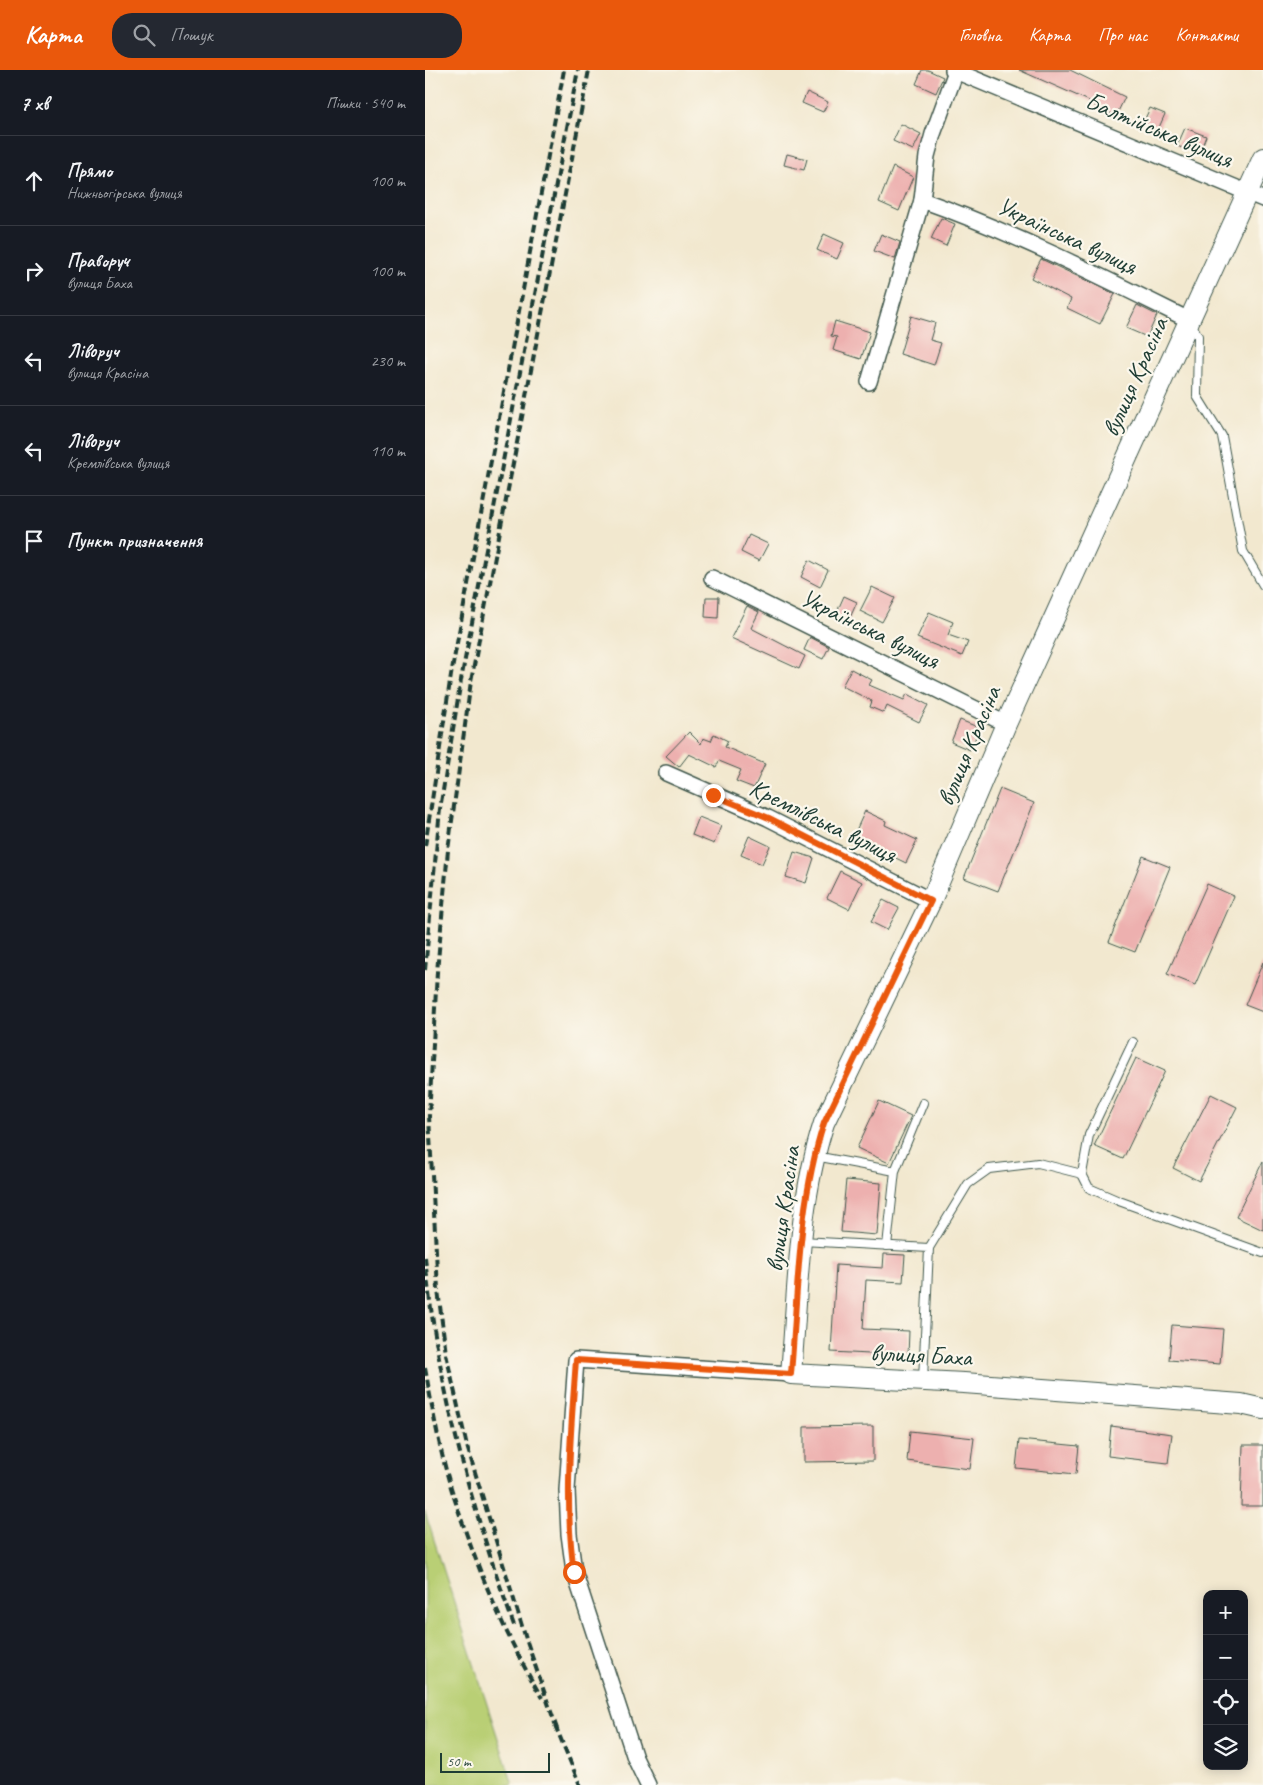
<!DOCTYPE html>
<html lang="uk">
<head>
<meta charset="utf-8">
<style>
  body { margin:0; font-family:Caveat,sans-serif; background:#242831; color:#f1f3f6 }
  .controls { position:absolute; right:15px; bottom:15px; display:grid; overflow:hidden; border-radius:10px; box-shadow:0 2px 12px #0003 }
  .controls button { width:45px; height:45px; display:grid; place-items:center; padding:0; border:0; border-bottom:1px solid #363941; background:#171b24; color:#f1f3f6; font:25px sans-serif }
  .scale { position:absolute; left:15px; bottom:12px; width:110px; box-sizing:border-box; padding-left:5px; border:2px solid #1f3d34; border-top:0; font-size:14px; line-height:18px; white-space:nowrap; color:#1f3d34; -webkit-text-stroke:4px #fbf7ec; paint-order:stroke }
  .stop { position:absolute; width:15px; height:15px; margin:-11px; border:4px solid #ea580c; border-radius:50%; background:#fff }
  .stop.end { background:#ea580c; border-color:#fff; box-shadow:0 1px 5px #0008 }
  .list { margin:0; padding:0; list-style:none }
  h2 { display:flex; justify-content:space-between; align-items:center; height:65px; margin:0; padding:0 20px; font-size:21px }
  h2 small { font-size:16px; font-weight:400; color:#9ea1a6 }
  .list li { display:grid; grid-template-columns:32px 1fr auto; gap:15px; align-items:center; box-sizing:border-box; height:90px; padding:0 20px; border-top:1px solid #363941 }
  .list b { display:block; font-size:19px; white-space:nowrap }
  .list p { margin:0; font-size:16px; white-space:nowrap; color:#9ea1a6 }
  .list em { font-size:16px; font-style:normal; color:#9ea1a6 }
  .icon { flex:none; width:28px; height:28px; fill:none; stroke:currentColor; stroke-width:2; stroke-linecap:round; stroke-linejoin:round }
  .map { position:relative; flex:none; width:838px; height:1715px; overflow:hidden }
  header { display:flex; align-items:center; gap:30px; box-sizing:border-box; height:70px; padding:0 25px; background:#ea580c; color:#fff }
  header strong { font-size:24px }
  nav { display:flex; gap:28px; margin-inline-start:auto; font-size:18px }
  .search { width:350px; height:45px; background:#242831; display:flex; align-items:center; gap:12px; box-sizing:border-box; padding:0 18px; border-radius:20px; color:#9ea1a6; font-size:19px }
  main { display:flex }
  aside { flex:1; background:#171b24 }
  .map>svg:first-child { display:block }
</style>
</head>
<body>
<header>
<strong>Карта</strong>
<div class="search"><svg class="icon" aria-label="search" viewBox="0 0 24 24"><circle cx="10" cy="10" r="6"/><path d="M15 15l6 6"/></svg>Пошук</div>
<nav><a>Головна</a><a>Карта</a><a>Про нас</a><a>Контакти</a></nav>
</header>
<main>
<aside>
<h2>7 хв<small>Пішки · 540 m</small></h2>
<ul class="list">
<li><svg class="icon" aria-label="ahead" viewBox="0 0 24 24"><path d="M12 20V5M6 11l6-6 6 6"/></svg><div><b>Прямо</b><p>Нижньогірська вулиця</p></div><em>100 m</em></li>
<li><svg class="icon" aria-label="right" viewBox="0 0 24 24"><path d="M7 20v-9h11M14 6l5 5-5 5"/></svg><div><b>Праворуч</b><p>вулиця Баха</p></div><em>100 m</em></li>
<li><svg class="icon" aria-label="left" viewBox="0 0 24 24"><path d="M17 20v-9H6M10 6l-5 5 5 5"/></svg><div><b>Ліворуч</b><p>вулиця Красіна</p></div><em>230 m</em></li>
<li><svg class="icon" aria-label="left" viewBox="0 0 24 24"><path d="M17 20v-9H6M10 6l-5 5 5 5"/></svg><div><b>Ліворуч</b><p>Кремлівська вулиця</p></div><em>110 m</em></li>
<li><svg class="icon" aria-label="arrive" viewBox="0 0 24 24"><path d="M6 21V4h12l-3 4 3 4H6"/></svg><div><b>Пункт призначення</b></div></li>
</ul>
</aside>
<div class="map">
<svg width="838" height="1715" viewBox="0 0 838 1715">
  <rect width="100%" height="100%" fill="#fbf7ec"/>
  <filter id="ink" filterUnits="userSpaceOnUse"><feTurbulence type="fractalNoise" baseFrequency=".02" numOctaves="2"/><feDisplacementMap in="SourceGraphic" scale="10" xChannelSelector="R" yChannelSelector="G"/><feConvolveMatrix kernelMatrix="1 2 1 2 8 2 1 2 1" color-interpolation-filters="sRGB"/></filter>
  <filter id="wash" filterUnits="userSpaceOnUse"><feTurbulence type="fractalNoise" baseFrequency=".0096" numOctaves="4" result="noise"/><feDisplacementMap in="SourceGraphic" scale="20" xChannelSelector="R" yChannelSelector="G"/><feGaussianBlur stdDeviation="1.12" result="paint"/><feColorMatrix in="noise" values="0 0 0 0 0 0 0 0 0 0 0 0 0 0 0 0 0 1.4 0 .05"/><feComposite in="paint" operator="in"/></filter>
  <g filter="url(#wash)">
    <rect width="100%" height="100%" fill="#f2e8cf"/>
    <polygon fill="#b9cf74" stroke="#6c8654" points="0,1442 88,1715 0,1715"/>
    <g id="blocks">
      <g fill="#edb0af">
        <polygon points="497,0 503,0 518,7 511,23 491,14"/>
        <polygon points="594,0 645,0 700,27 691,46 670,36 671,34"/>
        <polygon points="382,22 403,32 398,42 377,33"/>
        <polygon points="725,38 740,44 732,62 717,55"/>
        <polygon points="476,54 496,64 488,80 468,71"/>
        <polygon points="760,58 781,66 774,84 752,76"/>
        <polygon points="362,84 382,89 379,100 359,95"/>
        <polygon points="468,97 488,107 474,141 454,132"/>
        <polygon points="516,148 530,154 521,176 506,169"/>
        <polygon points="399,164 419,173 412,189 392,180"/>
        <polygon points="456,164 475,172 470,189 449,181"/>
        <polygon points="616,189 690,224 675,254 642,238 646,229 606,208"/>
        <polygon points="712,235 732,245 722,267 701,258"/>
        <polygon points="486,246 510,253 505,270 516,273 509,295 475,284"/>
        <polygon points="410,251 445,262 436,289 408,280 412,267 406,266"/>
        <polygon points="324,465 343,474 334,491 316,482"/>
        <polygon points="384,490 403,500 395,517 376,507"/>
        <polygon points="447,517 470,528 457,552 435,541"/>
        <polygon points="419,526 432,532 424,550 411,544"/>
        <polygon points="281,527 294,527 293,548 280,547"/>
        <polygon points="322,536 334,542 326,558 380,586 374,599 306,568"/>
        <polygon points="504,542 528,552 523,565 543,572 537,586 492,568"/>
        <polygon points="385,567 404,577 398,589 379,580"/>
        <polygon points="426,599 447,610 444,615 479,630 482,624 503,635 494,652 462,636 459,643 445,637 447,631 417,616"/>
        <polygon points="535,650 555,658 545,680 526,672"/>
        <polygon points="264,662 276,674 278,668 286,671 289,664 303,671 300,677 340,694 329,718 311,711 316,700 294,691 291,697 264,684 254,697 241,686"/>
        <polygon points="575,719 609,733 573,821 539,808"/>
        <polygon points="440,741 461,751 460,755 492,770 481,793 428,767"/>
        <polygon points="274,747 296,756 289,774 267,765"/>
        <polygon points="324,766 345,776 337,794 316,785"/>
        <polygon points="369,782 389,788 381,813 361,807"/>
        <polygon points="718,786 745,797 710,882 684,872"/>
        <polygon points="415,801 437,812 424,839 402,828"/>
        <polygon points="782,814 809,826 770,915 742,904"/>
        <polygon points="458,830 474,838 462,860 446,852"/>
        <polygon points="838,892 838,942 820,935"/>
        <polygon points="711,988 740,1001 698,1089 669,1076"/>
        <polygon points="786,1024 812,1037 774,1111 748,1098"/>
        <polygon points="454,1031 486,1046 464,1093 432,1078"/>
        <polygon points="838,1091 838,1160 811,1147"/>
        <polygon points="421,1110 456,1113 452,1165 416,1162"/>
        <polygon points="459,1184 480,1185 478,1212 441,1210 438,1259 484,1261 483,1286 406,1282 411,1195 458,1198"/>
        <polygon points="747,1255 798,1259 795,1294 744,1290"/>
        <polygon points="448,1356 448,1391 379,1392 379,1357"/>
        <polygon points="686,1356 747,1364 743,1393 683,1386"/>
        <polygon points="485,1361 549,1368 545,1399 482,1391"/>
        <polygon points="594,1370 654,1376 651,1404 591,1398"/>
        <polygon points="818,1375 838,1375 838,1436 816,1436"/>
      </g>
    </g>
  </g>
  <g filter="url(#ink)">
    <use href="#blocks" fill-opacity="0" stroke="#3f574b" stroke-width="1"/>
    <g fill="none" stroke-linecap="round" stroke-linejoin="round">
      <defs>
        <g id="service">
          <polyline points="766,253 773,266 772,326 797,366 818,481 838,515"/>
          <polyline points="708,972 664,1065 657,1104 664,1118 694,1131 838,1183"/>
          <polyline points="390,1086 470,1101 462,1176"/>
          <polyline points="470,1101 498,1033"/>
          <polyline points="377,1171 504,1178 498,1310"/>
          <polyline points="504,1178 543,1114 564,1099 613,1093 657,1104"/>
        </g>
        <g id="minor">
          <polyline points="528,0 838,129"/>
          <path d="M497,130C590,163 677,207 764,250"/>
          <polyline points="444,312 497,130 502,86 508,64 531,1"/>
          <polyline points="287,508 581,654"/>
          <polyline points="241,703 343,748 506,831"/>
          <polyline points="223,1715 210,1688 149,1501 144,1464 142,1420 151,1290 366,1304"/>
        </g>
        <path id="tertiary" d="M838,88L581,654L506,831L399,1053C373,1133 373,1220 366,1304L539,1313L816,1334L838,1339"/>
      </defs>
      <use href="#service" stroke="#3f574b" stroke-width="10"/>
      <use href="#minor" stroke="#3f574b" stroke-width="18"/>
      <use href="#tertiary" stroke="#3f574b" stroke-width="22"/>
      <use href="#service" stroke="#fff" stroke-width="8"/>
      <use href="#minor" stroke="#fff" stroke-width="15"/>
      <use href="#tertiary" stroke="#fff" stroke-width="20"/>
      <g stroke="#1f3d34" stroke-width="4" stroke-dasharray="8 4" stroke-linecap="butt">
        <polyline points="0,776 26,605 139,0"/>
        <polyline points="0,900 15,739 36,610 153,0"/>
        <path d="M0,1187C12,1315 46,1437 90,1558"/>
        <path d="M0,1298C8,1341 15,1385 29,1427C51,1496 80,1566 117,1628"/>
        <polyline points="130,1655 155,1715"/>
        <polyline points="132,1659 101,1569 42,1376 21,1284 13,1220 4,1046 12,902 23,780 46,611 164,0"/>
      </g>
    </g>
  </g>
  <g fill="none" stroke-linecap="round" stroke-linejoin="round" filter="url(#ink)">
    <path stroke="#ea580c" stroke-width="6" d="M149,1502C139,1431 146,1361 151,1290L366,1304C373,1220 373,1133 399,1053L506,831L344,748L288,725"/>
  </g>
  <g text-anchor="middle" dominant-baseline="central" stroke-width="4.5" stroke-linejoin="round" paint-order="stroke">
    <g font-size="25" fill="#1f3d34" stroke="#fbf7ec">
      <text transform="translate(734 60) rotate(23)">Балтійська вулиця</text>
      <text transform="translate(642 166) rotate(25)">Українська вулиця</text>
      <text transform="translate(710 307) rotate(-66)">вулиця Красіна</text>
      <text transform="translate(445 559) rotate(26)">Українська вулиця</text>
      <text transform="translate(544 676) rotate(-67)">вулиця Красіна</text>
      <text transform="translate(398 751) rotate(26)">Кремлівська вулиця</text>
      <text transform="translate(358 1139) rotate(-82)">вулиця Красіна</text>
      <text transform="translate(496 1285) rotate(3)">вулиця Баха</text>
    </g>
  </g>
</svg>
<div class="controls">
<button>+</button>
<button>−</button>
<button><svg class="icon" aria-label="locate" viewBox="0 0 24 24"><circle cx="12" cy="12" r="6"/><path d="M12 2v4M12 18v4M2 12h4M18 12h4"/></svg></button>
<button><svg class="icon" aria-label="layers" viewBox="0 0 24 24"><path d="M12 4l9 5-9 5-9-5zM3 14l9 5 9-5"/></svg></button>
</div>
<div class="scale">50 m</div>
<div class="stop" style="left:149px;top:1502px"></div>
<div class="stop end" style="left:288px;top:725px"></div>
</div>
</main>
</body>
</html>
